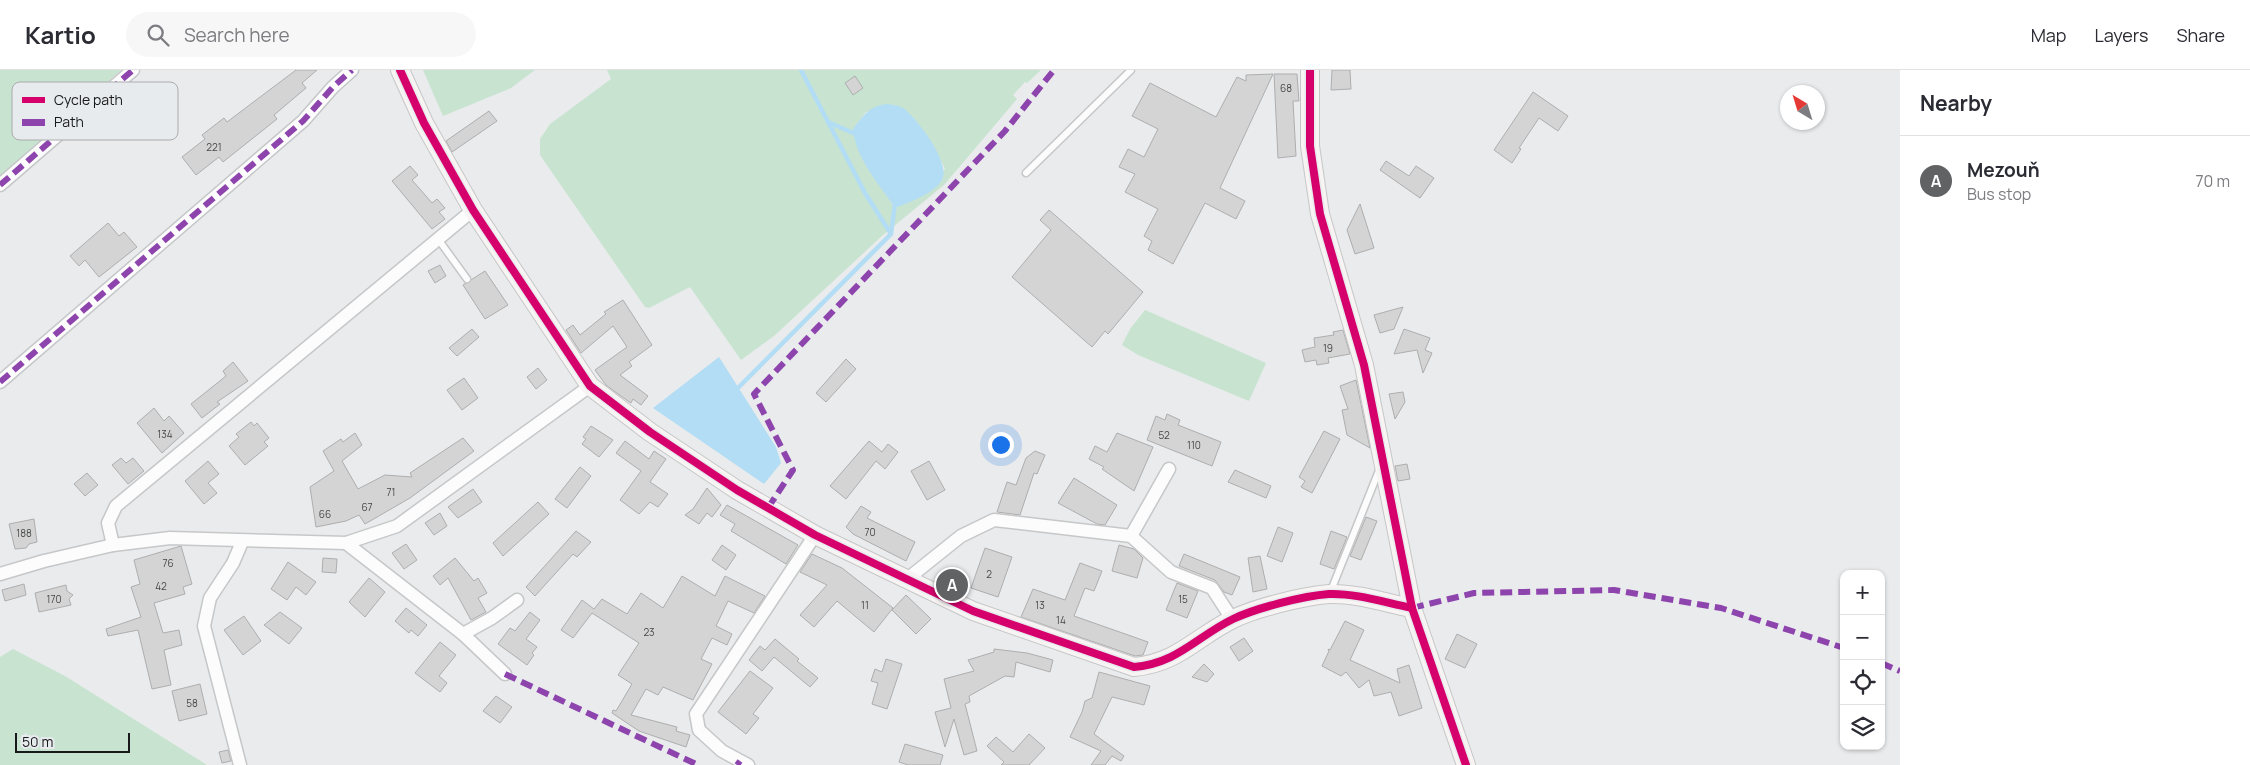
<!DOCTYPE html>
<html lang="en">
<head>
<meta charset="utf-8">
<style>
  body { margin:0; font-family:Manrope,sans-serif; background:#f7f7f7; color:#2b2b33 }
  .controls { position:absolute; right:15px; bottom:15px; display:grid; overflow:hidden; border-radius:10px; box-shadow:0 1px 4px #0004 }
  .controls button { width:45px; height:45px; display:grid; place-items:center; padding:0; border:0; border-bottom:1px solid #e1e1e2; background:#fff; color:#2b2b33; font:25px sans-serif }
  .compass { position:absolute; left:1780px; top:15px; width:45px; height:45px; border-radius:50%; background:#fff; box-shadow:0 1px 4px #0004; rotate:322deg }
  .scale { position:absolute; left:15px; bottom:12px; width:115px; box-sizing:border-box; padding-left:5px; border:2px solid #18191a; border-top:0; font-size:14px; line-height:18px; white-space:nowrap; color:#18191a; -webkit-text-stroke:4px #e8ebee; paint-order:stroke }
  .you { position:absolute; left:1000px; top:374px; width:18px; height:18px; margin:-12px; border:4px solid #fff; border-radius:50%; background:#1a73e8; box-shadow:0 0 0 8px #1a73e833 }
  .badge { display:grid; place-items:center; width:32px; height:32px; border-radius:50%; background:#616264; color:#fff; font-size:16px; font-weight:700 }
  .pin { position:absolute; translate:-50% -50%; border:2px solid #fff; box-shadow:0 1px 5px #0006 }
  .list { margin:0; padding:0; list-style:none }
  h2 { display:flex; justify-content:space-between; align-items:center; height:65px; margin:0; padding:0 20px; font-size:21px }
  h2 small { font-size:16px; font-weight:400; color:#7c7c81 }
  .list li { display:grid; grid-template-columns:32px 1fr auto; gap:15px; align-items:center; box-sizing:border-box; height:90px; padding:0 20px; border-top:1px solid #e1e1e2 }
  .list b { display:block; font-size:19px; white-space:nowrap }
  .list p { margin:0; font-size:16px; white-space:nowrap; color:#7c7c81 }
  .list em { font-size:16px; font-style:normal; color:#7c7c81 }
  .icon { flex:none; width:28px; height:28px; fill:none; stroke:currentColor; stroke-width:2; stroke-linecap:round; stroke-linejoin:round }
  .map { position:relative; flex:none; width:1900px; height:695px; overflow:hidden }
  header { display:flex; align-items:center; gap:30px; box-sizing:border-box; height:70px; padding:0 25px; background:#fff; border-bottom:1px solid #e1e1e2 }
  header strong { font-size:24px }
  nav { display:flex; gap:28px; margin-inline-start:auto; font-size:18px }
  .search { width:350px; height:45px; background:#f7f7f7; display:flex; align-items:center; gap:12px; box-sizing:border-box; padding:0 18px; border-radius:28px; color:#7c7c81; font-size:19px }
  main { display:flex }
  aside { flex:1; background:#fff }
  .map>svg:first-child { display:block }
</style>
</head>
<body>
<header>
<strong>Kartio</strong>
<div class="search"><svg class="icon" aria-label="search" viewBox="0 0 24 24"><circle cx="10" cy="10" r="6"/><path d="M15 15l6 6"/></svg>Search here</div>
<nav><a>Map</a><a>Layers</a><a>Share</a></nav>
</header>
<main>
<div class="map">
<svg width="1900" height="695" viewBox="0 0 1900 695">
  <rect width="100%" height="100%" fill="#e9ebed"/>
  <g fill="#c8e4d0" fill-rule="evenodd">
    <polygon points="0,0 121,0 0,106"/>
    <polygon points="423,0 535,0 511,18 443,46"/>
    <path d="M607,0H1041L1027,13L1025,12L1013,25L1017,29L944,115L883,165L774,266L741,290L690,217L649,238L645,237L540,85V69L550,54L611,9ZM866,42L913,47L934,77L945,99L895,138L880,115L853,59Z"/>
    <polygon points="1145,240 1266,293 1249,331 1138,285 1122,275 1130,259"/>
    <polygon points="13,579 65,606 207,695 0,695 0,587"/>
  </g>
  <g fill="#b2ddf4">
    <path d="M888,34C893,35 898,35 903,38C917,48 952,94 942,110C934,124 909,132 895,138C879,113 856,90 853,59C863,46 870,35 888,34Z"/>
    <polygon points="719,287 776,377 781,393 764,414 653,338"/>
  </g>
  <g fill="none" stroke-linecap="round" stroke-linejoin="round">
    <g stroke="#b2ddf4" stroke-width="4.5">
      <polyline points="828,52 858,65"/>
      <polyline points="891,164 895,133"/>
      <polyline points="739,317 891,164 865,123 801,0"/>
    </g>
  </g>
  <g fill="#d4d4d4" stroke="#aeaeaf">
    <polygon points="296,0 317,0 302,13 306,18 274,45 277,49 223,92 219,87 196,105 182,87 205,69 202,65 224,48 227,52"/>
    <polygon points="1332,0 1350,0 1351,19 1331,20"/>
    <polygon points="1273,4 1220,118 1245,131 1236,149 1205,133 1173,194 1148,180 1152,171 1144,166 1158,139 1125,122 1135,104 1119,97 1128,79 1144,87 1158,59 1132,46 1150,13 1216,47 1237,7 1246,11 1246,5"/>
    <polygon points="1274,4 1297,4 1299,31 1293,31 1296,86 1278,88"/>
    <polygon points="855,6 863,18 853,25 845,13"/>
    <polygon points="1533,22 1568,46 1558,61 1539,48 1519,78 1521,79 1512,93 1494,80"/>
    <polygon points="489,41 497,51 452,82 446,71"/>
    <polygon points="1386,91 1409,106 1416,96 1434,108 1420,128 1380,100"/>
    <polygon points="410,96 418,105 412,110 432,133 437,129 445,138 439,142 445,149 432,159 392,111"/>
    <polygon points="1360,134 1374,178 1355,184 1347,160"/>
    <polygon points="1049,140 1143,222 1108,264 1105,261 1092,277 1012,207 1051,160 1040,150"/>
    <polygon points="108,153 119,166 124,162 137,177 99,207 85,190 79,196 70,186"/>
    <polygon points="440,195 446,206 435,213 428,201"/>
    <polygon points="485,201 508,235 485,249 463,215"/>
    <polygon points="623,230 652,275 629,292 632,296 620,305 648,326 641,335 633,329 631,333 618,324 606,315 595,300 627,277 613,256 581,283 566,260 573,255 580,265 606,244 604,242"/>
    <polygon points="1403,237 1394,259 1380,263 1374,245"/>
    <polygon points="472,259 479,267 457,286 449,278"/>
    <polygon points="1404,259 1430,268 1425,280 1432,283 1423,303 1417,280 1394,284"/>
    <polygon points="1343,260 1350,284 1328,288 1329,293 1317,295 1316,290 1305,292 1302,280 1315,277 1314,268 1334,265 1333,262"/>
    <polygon points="846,289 856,299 826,332 816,323"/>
    <polygon points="233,292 248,311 217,332 220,334 202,348 191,334 226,306 223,301"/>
    <polygon points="538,298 547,310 536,319 527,307"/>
    <polygon points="464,308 478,328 462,340 447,320"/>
    <polygon points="1356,310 1370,378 1347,365 1342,340 1348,339 1340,316"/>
    <polygon points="1403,322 1405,332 1395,349 1389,324"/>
    <polygon points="154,338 164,351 169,346 184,363 162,383 137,353"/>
    <polygon points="1167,344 1180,350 1178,355 1221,372 1212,396 1147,370 1156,346 1165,350"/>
    <polygon points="251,352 254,356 257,353 269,368 264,372 268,376 245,395 229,376 239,367 236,364"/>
    <polygon points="591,356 613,370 599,387 582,374 586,369 583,367"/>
    <polygon points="1324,361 1340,369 1312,423 1301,417 1305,411 1299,407"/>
    <polygon points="355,363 362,375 342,391 358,419 385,405 412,407 410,403 463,368 474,381 410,428 365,454 359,445 346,451 316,457 310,417 334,401 323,381 341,369 343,372"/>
    <polygon points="1117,363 1153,377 1134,421 1102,399 1104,397 1089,389 1095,376 1107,382"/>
    <polygon points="625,371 649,389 654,381 666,389 650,412 668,424 658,437 650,432 639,444 620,430 641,401 616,383"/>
    <polygon points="869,371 882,382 888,374 898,382 885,399 876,391 846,429 830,416"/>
    <polygon points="1035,381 1045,385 1037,404 1034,403 1020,445 997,442 1007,412 1016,415 1026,388"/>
    <polygon points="121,388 126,393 133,388 144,401 128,414 112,395"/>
    <polygon points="208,391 219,404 208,413 217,423 204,434 185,411"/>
    <polygon points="929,391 945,420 927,430 911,401"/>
    <polygon points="1407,394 1410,409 1398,411 1395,396"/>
    <polygon points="580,397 591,406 567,438 555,429"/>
    <polygon points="1235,400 1271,416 1266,428 1228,412"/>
    <polygon points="87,403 98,415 85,426 74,414"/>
    <polygon points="1074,408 1117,435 1105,455 1097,454 1058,433"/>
    <polygon points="707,418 721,435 712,447 707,443 699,454 685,445 693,439"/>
    <polygon points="473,419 482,432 458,448 448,437"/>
    <polygon points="538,432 549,444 503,486 493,473"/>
    <polygon points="727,435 798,475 786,494 731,461 735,454 720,445"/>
    <polygon points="861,436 871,442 867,448 915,472 906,491 853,464 846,457"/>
    <polygon points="440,443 447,456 434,465 425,453"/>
    <polygon points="1366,447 1377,451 1361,490 1350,486"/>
    <polygon points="34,449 37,472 29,474 26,478 15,479 9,454"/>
    <polygon points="1278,457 1293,463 1282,492 1267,486"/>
    <polygon points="576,461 591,472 577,487 573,484 535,526 526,517"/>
    <polygon points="1331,461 1347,467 1334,499 1320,494"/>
    <polygon points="406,474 417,490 404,499 392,483"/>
    <polygon points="722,475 736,485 726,500 712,490"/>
    <polygon points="1119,475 1134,479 1143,488 1137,508 1112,501"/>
    <polygon points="181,476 192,514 183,517 185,524 154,533 163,563 179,560 182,575 164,580 171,615 152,619 138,560 108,566 106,559 141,547 131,517 140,514 134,490"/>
    <polygon points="985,478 1012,487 998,527 971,518"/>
    <polygon points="812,484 842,498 893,538 874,562 837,531 814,557 800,545 827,515 800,502"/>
    <polygon points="1184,484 1240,507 1232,525 1224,522 1215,510 1179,496"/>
    <polygon points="1260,486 1267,519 1253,522 1248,488"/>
    <polygon points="323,488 337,489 336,503 322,502"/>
    <polygon points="455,488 474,511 478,508 487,523 478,528 486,542 471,550 448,508 440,515 433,506"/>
    <polygon points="288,492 316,512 306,525 296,517 287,530 271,519"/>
    <polygon points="1080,493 1102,501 1094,521 1085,518 1074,546 1148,572 1143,585 1135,586 1021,547 1033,519 1065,530"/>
    <polygon points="682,506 715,526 725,506 765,526 754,543 728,531 716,556 732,564 727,575 712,568 701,589 712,594 693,630 663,617 658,625 646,619 631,645 677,657 676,661 690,665 686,677 639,661 612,643 613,640 616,641 632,614 618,605 639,573 592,543 573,568 561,560 582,530 594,539 602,529 627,544 641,523 663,538"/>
    <polygon points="369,508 385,522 365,547 349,532"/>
    <polygon points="1177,513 1198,521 1187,548 1166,540"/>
    <polygon points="24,514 26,525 5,531 2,520"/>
    <polygon points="66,515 67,521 73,525 69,529 71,535 39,542 35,523"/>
    <polygon points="906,525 931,549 916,564 892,540"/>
    <polygon points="406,538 427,555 418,566 411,560 409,563 395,551"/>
    <polygon points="280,542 302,558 289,574 264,555"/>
    <polygon points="530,542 540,550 526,569 537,577 532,583 534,585 527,595 498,574 510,558 515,561"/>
    <polygon points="244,546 261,571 243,585 224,560"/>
    <polygon points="1345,551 1364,560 1350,590 1400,613 1397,599 1409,595 1422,638 1399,646 1391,622 1374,626 1369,610 1359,618 1346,602 1341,606 1322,596 1329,581 1328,579 1330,580"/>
    <polygon points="1457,564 1477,574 1465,598 1445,589"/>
    <polygon points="1244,568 1253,581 1239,591 1230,577"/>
    <polygon points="775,569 799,589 797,591 818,608 810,617 774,587 762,601 749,590 760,576 765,580"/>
    <polygon points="440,572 456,585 439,606 447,613 440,622 415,603"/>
    <polygon points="994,579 1027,583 1053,590 1050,602 1016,592 1014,607 1005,606 969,626 970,632 965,634 977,681 964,685 954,649 945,677 935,642 951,638 944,609 974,601 968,590 994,582"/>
    <polygon points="886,589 902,594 887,639 872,634 878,613 871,611 875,599 882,602"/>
    <polygon points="1204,594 1214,604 1207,612 1192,607"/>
    <polygon points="750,601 773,618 753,644 759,648 746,664 718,642"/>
    <polygon points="1099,602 1150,616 1144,635 1112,627 1094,664 1124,686 1121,691 1112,686 1105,695 1091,695 1101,681 1070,667 1082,642 1085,631 1092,628"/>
    <polygon points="200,614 207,644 179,651 172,621"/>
    <polygon points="496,626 512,637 500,653 483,641"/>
    <polygon points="1029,664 1045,678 1029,695 1001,695 1004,692 987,676 996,667 1013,682"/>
    <polygon points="905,674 943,685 940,695 908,695 899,692"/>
    <polygon points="228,680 231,691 222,693 219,682"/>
  </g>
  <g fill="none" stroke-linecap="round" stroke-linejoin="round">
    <defs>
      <g id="lane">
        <polyline points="1026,103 1131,0"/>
        <polyline points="438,169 467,209"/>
        <polyline points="1330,523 1380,398"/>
      </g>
      <g id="street">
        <polyline points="0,115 133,0"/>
        <polyline points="0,312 303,51 333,17 352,0"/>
        <polyline points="1131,466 1169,399"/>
        <polyline points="346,473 463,564 505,604"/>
        <polyline points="113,475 108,453 116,436 473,140"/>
        <polyline points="0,504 44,491 113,475 170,468 346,473 397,456 590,316"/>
        <polyline points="906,510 961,466 994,450 1131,466 1171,502 1212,518 1232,549"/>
        <polyline points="463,564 492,548 517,530"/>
        <polyline points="240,695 204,556 210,528 233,493 242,472"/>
        <polyline points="748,695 722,681 699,660 696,644 815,465"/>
      </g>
      <g id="secondary">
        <path d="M400,0L424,53L473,140L590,316L650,362L737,420L815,465L973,541L1134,597C1178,593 1196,567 1233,549C1256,538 1303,526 1329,524C1356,523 1386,533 1412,538"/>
        <polyline points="1310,0 1310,76 1320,144 1364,295 1412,538 1466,695"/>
      </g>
    </defs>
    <use href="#lane" stroke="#c6c7c8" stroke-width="9"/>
    <use href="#street" stroke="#c6c7c8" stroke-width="15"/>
    <use href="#secondary" stroke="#c6c7c8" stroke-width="20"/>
    <use href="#lane" stroke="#fcfcfc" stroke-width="6"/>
    <use href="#street" stroke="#fcfcfc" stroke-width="12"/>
    <use href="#secondary" stroke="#f7f4f3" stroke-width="18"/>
    <g stroke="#8e44ad" stroke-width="6" stroke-dasharray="12 6" stroke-linecap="butt">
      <polyline points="0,115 133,0"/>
      <polyline points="0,312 303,51 333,17 352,0"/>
      <polyline points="768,438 793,400 754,324 1005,61 1054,0"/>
      <polyline points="1412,538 1474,523 1614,520 1721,538 1844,578"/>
      <polyline points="1881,593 1900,601"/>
      <polyline points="505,604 698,695"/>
      <polyline points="737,695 740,691"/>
    </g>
    <defs>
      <g id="cycleway">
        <path d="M400,0L424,53L473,140L590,316L650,362L737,420L815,465L973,541L1134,597C1178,593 1196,567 1233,549C1256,538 1303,526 1329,524C1356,523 1386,533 1412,538"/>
        <polyline points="1310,0 1310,76 1320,144 1364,295 1412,538 1466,695"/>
      </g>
    </defs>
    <use href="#cycleway" stroke="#e8ebee" stroke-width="11"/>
    <use href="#cycleway" stroke="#d6006c" stroke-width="8"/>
  </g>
  <g text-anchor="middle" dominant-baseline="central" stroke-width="5" stroke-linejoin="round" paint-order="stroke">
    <g font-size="10" fill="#474848">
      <text x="1286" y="18">68</text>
      <text x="214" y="77">221</text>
      <text x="1328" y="278">19</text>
      <text x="165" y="364">134</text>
      <text x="1164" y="365">52</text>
      <text x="1194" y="375">110</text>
      <text x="391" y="422">71</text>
      <text x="367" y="437">67</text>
      <text x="325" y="444">66</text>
      <text x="870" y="462">70</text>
      <text x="24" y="463">188</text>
      <text x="168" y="493">76</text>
      <text x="989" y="504">2</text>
      <text x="161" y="516">42</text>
      <text x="54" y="529">170</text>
      <text x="1183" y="529">15</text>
      <text x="865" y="535">11</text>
      <text x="1040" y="535">13</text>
      <text x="1061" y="550">14</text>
      <text x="649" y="562">23</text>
      <text x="192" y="633">58</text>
    </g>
  </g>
  <rect x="12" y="12" width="166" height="58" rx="8" fill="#e8ebee" stroke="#aaacae" stroke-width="1"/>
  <rect x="22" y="27" width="23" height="6" fill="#d6006c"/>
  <rect x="22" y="49" width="23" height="7" fill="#8e44ad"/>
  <g font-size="14" fill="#18191a">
    <text x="54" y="35">Cycle path</text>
    <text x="54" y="57">Path</text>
  </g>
</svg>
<div class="controls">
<button>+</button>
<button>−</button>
<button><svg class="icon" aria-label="locate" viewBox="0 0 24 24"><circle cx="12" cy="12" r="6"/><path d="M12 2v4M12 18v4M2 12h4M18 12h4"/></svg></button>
<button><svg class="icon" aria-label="layers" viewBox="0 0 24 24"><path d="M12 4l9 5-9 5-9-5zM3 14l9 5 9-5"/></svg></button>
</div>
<svg class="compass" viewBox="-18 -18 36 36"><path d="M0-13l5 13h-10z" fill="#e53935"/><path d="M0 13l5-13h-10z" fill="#7c7c81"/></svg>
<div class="scale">50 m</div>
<div class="you"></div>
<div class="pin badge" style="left:952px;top:515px">A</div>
</div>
<aside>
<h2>Nearby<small></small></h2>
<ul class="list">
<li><span class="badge">A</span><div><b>Mezouň</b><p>Bus stop</p></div><em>70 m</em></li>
</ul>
</aside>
</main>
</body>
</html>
